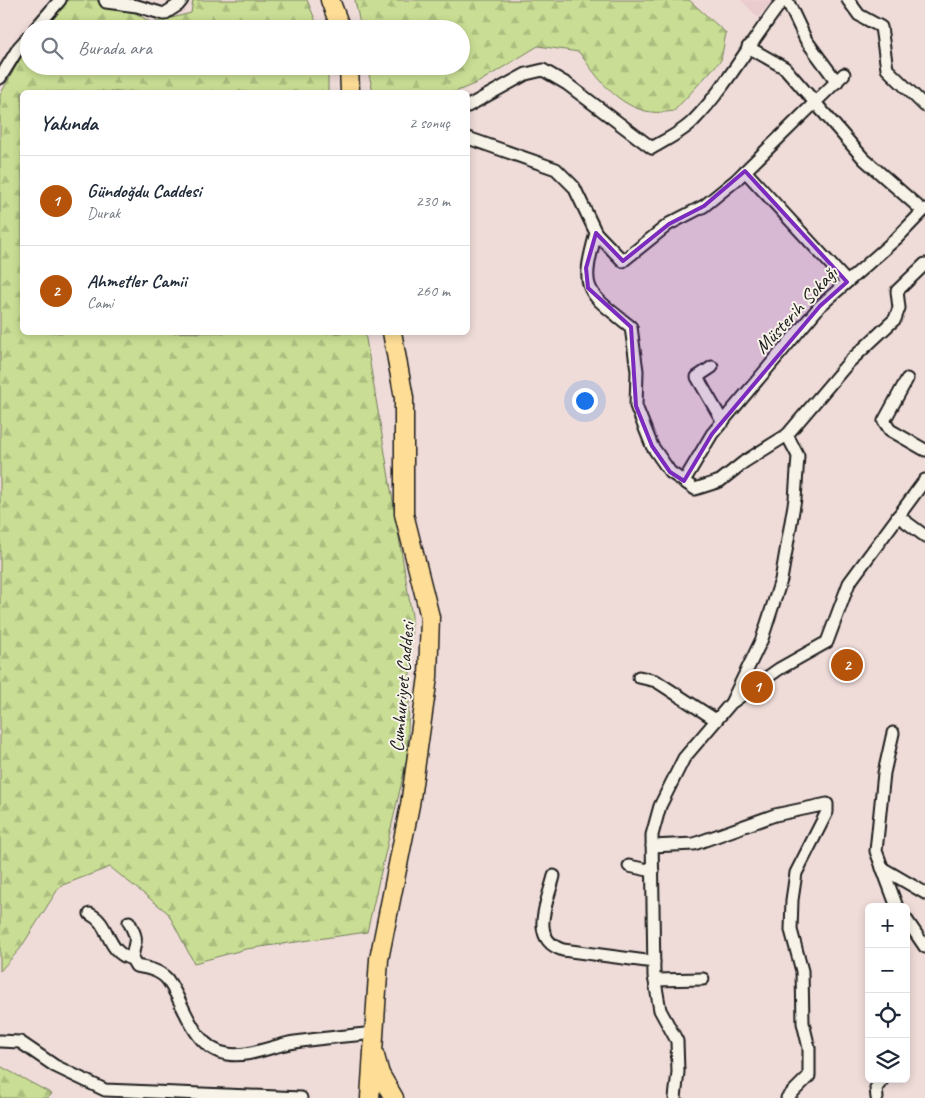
<!DOCTYPE html>
<html lang="tr">
<head>
<meta charset="utf-8">
<style>
  body { margin:0; font-family:Caveat,sans-serif; background:#f2f2f3; color:#1f2937 }
  .controls { position:absolute; right:15px; bottom:15px; display:grid; overflow:hidden; border-radius:8px; box-shadow:0 2px 8px #0003 }
  .controls button { width:45px; height:45px; display:grid; place-items:center; padding:0; border:0; border-bottom:1px solid #e0e1e3; background:#fff; color:#1f2937; font:25px sans-serif }
  .you { position:absolute; left:584px; top:400px; width:18px; height:18px; margin:-12px; border:4px solid #fff; border-radius:50%; background:#1a73e8; box-shadow:0 0 0 8px #1a73e833 }
  .badge { display:grid; place-items:center; width:32px; height:32px; border-radius:50%; background:#b45309; color:#fff; font-size:16px; font-weight:700 }
  .pin { position:absolute; translate:-50% -50%; border:2px solid #fff; box-shadow:0 1px 5px #0006 }
  .list { margin:0; padding:0; list-style:none }
  h2 { display:flex; justify-content:space-between; align-items:center; height:65px; margin:0; padding:0 20px; font-size:21px }
  h2 small { font-size:16px; font-weight:400; color:#747a83 }
  .list li { display:grid; grid-template-columns:32px 1fr auto; gap:15px; align-items:center; box-sizing:border-box; height:90px; padding:0 20px; border-top:1px solid #e0e1e3 }
  .list b { display:block; font-size:19px; white-space:nowrap }
  .list p { margin:0; font-size:16px; white-space:nowrap; color:#747a83 }
  .list em { font-size:16px; font-style:normal; color:#747a83 }
  .icon { flex:none; width:28px; height:28px; fill:none; stroke:currentColor; stroke-width:2; stroke-linecap:round; stroke-linejoin:round }
  .map { position:relative; flex:none; width:925px; height:1098px; overflow:hidden }
  .search { position:absolute; background:#fff; box-shadow:0 2px 8px #0003; left:20px; top:20px; width:450px; height:55px; display:flex; align-items:center; gap:12px; box-sizing:border-box; padding:0 18px; border-radius:28px; color:#747a83; font-size:19px }
  .panel { position:absolute; background:#fff; box-shadow:0 2px 8px #0003; left:20px; top:90px; width:450px; height:245px; border-radius:8px }
  .map>svg:first-child { display:block }
</style>
</head>
<body>
<div class="map">
<svg width="925" height="1098" viewBox="0 0 925 1098">
  <defs>
    <pattern id="forest-firs" width="22" height="20" patternUnits="userSpaceOnUse" patternTransform="scale(1.25)"><rect width="22" height="20" fill="#c9de94"/><path d="M5 1l3.5 6h-7zM16 11l3.5 6h-7z" fill="#acbe7f"/></pattern>
  </defs>
  <rect width="100%" height="100%" fill="#efdcd9"/>
  <filter id="ink" filterUnits="userSpaceOnUse"><feTurbulence type="fractalNoise" baseFrequency=".02" numOctaves="2"/><feDisplacementMap in="SourceGraphic" scale="10" xChannelSelector="R" yChannelSelector="G"/><feConvolveMatrix kernelMatrix="1 2 1 2 8 2 1 2 1" color-interpolation-filters="sRGB"/></filter>
  <g filter="url(#ink)">
    <polygon fill="#eacccf" points="741,0 773,0 758,18"/>
    <g fill="url(#forest-firs)" stroke="#727d58">
      <polygon points="64,0 114,0 152,23 191,13 193,0 307,0 319,29 36,29"/>
      <path d="M355,0H689L726,33L721,60L674,111C666,112 658,113 651,112C617,107 597,77 579,52L538,46L479,82L455,92H373L367,66H461V29H361Z"/>
      <polygon points="29,43 29,66 328,66 328,92 22,92 22,332 365,333 412,616 407,759 367,932 246,949 194,963 168,913 110,867 60,886 20,949 0,971 0,95"/>
      <polygon points="0,1066 52,1094 48,1098 0,1098"/>
    </g>
    <g fill="none" stroke-linecap="round" stroke-linejoin="round">
      <defs>
        <g id="street">
          <polyline points="105,0 106,2 137,6 164,14 178,5 182,0"/>
          <polyline points="787,0 806,40 837,82"/>
          <polyline points="848,0 859,15 881,27 887,69 925,106"/>
          <polyline points="35,29 60,0"/>
          <polyline points="748,47 785,68 864,159 923,211"/>
          <polyline points="0,78 19,47 29,36"/>
          <path d="M468,106L526,74L543,70L567,84L652,148C665,140 683,132 694,120C728,85 752,39 783,0"/>
          <path d="M468,138L556,169L574,187L596,233C580,292 585,290 631,327L637,371L636,406L652,446L670,472L695,489L720,481L744,462L787,435"/>
          <polyline points="745,171 847,282"/>
          <polyline points="596,233 623,261 669,224 704,206 736,180 844,74"/>
          <polyline points="712,367 697,377 723,422"/>
          <polyline points="907,379 884,421 890,430 925,450"/>
          <polyline points="684,481 712,434 820,306 897,238 925,209"/>
          <polyline points="898,516 925,536"/>
          <polyline points="639,677 656,681 716,720"/>
          <polyline points="732,701 762,639 781,580 795,499 798,456 787,435 849,362 895,319 899,308 897,291 925,264"/>
          <polyline points="893,733 884,773 876,851 897,907"/>
          <polyline points="652,846 694,844 775,815 827,804 827,812 796,873 792,900 791,930 802,971 803,1023 809,1048 809,1076 787,1098"/>
          <polyline points="629,866 653,871"/>
          <polyline points="882,868 925,893"/>
          <path d="M554,876C548,901 528,939 563,950L654,962"/>
          <path d="M90,914C111,924 105,952 132,959"/>
          <polyline points="906,919 925,947"/>
          <path d="M129,922C140,943 134,939 132,959L136,966C147,968 159,970 167,979C185,1003 192,1048 227,1054C249,1058 273,1045 295,1042C321,1038 348,1036 374,1033"/>
          <polyline points="655,980 703,979"/>
          <polyline points="0,1041 20,1042 55,1066 105,1090 301,1098"/>
          <polyline points="675,1098 678,1072 677,1041 660,1010 654,976 652,835 660,806 684,758 731,703 779,669 827,642 849,583 925,480"/>
          <polyline points="877,1098 876,1088 883,1079"/>
        </g>
        <g id="primary">
          <polyline points="330,0 341,29"/>
          <polyline points="349,66 350,92"/>
          <polyline points="375,1056 380,1074 394,1098"/>
          <polyline points="370,1098 379,959 410,805 428,677 430,617 404,514 404,398 392,332"/>
        </g>
      </defs>
      <use href="#street" stroke="#1c1c1c" stroke-width="15"/>
      <use href="#primary" stroke="#1c1c1c" stroke-width="21"/>
      <use href="#street" stroke="#f7f3e8" stroke-width="11"/>
      <use href="#primary" stroke="#fedd96" stroke-width="18"/>
    </g>
  </g>
  <path fill="#7b2cbf" fill-opacity="0.2" stroke="#7b2cbf" stroke-width="4" stroke-linejoin="round" d="M745,171L847,282L820,306L712,434L684,481L670,472L652,446L636,406L631,327L588,288L586,268L596,233L623,261L669,224L704,206Z"/>
  <g text-anchor="middle" dominant-baseline="central" stroke-width="4" stroke-linejoin="round" paint-order="stroke">
    <g font-size="20" fill="#1c1c1c" stroke="#f7f3e8">
      <text transform="translate(796 310) rotate(-47)">Müsterih Sokağı</text>
      <text transform="translate(402 687) rotate(-85)">Cumhuriyet Caddesi</text>
    </g>
  </g>
</svg>
<div class="controls">
<button>+</button>
<button>−</button>
<button><svg class="icon" aria-label="locate" viewBox="0 0 24 24"><circle cx="12" cy="12" r="6"/><path d="M12 2v4M12 18v4M2 12h4M18 12h4"/></svg></button>
<button><svg class="icon" aria-label="layers" viewBox="0 0 24 24"><path d="M12 4l9 5-9 5-9-5zM3 14l9 5 9-5"/></svg></button>
</div>
<div class="you"></div>
<div class="pin badge" style="left:757px;top:687px">1</div>
<div class="pin badge" style="left:847px;top:665px">2</div>
<div class="search"><svg class="icon" aria-label="search" viewBox="0 0 24 24"><circle cx="10" cy="10" r="6"/><path d="M15 15l6 6"/></svg>Burada ara</div>
<section class="panel">
<h2>Yakında<small>2 sonuç</small></h2>
<ul class="list">
<li><span class="badge">1</span><div><b>Gündoğdu Caddesi</b><p>Durak</p></div><em>230 m</em></li>
<li><span class="badge">2</span><div><b>Ahmetler Camii</b><p>Cami</p></div><em>260 m</em></li>
</ul>
</section>
</div>
</body>
</html>
